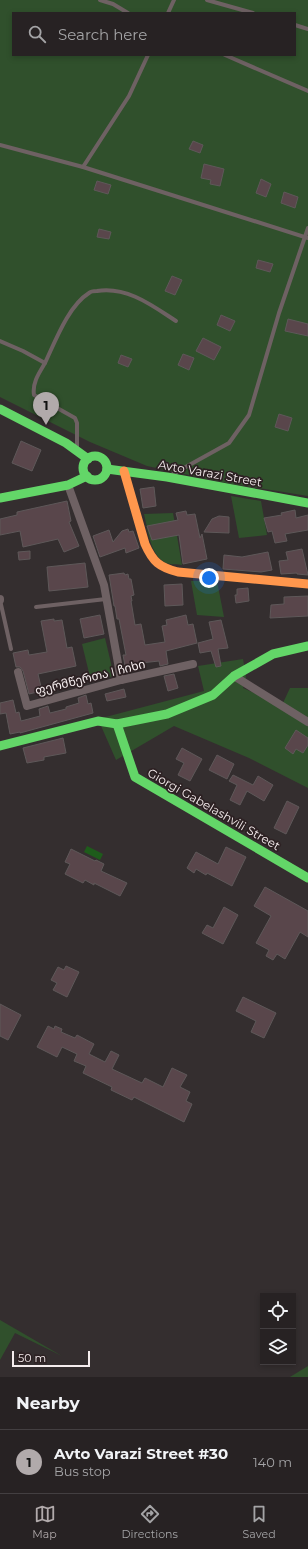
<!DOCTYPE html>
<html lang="en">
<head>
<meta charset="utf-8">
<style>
  body { margin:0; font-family:Montserrat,"Noto Sans Georgian",sans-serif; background:#332f30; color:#f1f3f6 }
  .controls { position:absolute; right:12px; bottom:12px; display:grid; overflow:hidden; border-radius:0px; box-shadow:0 2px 6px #0003 }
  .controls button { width:36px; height:36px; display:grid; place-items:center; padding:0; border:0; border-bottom:1px solid #433f41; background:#272223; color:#f1f3f6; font:20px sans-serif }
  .scale { position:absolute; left:12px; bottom:10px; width:78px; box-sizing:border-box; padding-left:4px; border:2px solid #f5edee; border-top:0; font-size:11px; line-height:14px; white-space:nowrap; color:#f5edee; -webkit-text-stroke:3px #2d2123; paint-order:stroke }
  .you { position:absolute; left:209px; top:578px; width:14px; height:14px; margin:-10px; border:3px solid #fff; border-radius:50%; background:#1a73e8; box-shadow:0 0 0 6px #1a73e833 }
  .badge { display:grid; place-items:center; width:26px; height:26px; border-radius:50%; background:#b1aaab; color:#111; font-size:13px; font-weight:700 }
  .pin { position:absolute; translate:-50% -33px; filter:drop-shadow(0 1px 2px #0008) }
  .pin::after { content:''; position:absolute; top:21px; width:14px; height:12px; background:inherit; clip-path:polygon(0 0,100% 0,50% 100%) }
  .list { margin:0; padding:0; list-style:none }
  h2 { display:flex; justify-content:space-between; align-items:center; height:52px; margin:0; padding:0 16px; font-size:17px }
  h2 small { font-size:13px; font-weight:400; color:#a4a4a6 }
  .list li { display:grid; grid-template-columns:26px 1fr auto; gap:12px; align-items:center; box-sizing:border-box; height:64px; padding:0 16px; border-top:1px solid #433f41 }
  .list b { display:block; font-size:15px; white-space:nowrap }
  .list p { margin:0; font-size:13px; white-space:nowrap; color:#a4a4a6 }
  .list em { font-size:13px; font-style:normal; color:#a4a4a6 }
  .icon { flex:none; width:22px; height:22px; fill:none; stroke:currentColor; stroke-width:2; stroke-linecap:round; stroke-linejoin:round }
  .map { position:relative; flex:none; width:308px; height:1377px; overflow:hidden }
  .search { position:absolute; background:#272223; box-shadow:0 2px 6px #0003; left:12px; right:12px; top:12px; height:44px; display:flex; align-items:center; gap:10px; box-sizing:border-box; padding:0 14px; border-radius:0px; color:#a4a4a6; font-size:15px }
  .sheet { height:116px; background:#272223 }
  nav { display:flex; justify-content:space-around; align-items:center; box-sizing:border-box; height:56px; border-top:1px solid #433f41; background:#272223; font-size:11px; color:#a4a4a6 }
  nav a { display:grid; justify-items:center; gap:2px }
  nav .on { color:#b1aaab }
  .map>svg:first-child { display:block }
</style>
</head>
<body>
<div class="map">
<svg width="308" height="1377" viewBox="0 0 308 1377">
  <rect width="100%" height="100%" fill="#342e2f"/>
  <g fill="#30502c" fill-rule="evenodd">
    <path d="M0,0H308V496L227,483L147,466L90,442L0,397ZM13,13H295V55H13Z"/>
    <polygon points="231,496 261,501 267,535 239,538"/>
    <path d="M173,513L182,565C178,564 171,565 166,563C150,555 148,530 144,514Z"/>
    <polygon points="191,581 217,581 224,617 197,615"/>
    <polygon points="105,638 114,676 91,681 82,644"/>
    <polygon points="243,659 246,677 243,688 282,705 290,688 308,688 308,788 249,758 174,726 116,760 98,719 204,691 198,666"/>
    <polygon points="0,1320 62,1356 15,1333 0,1360"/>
    <polygon points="308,1366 308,1377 290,1377"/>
  </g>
  <polygon fill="#1e5c1b" points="87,846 103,854 100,860 84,852"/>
  <g fill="#59464b" stroke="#5e5859">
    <polygon points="193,141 203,145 200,153 189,149"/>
    <polygon points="204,164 224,169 220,186 210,184 211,180 201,178"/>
    <polygon points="261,179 271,184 266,197 256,193"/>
    <polygon points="97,181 111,185 108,194 94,190"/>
    <polygon points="284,192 298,197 295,208 281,203"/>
    <polygon points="99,229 111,232 109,239 97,237"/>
    <polygon points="258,260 273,264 270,272 256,268"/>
    <polygon points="172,276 182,280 175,295 165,291"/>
    <polygon points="221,315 235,321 230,331 217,325"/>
    <polygon points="288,319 308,324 308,336 285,331"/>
    <polygon points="203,338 221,347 214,360 196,351"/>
    <polygon points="183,354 194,358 189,370 178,365"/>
    <polygon points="121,355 132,359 128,367 118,363"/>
    <polygon points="279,414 292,418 288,431 275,427"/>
    <polygon points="21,441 41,450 32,471 12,463"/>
    <polygon points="154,487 156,506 143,508 140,489"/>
    <polygon points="67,501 71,521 69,522 79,546 64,552 58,539 23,547 20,531 0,535 0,519 17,515 17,512"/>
    <polygon points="295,510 296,518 308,515 308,530 285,534 287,541 275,543 272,531 268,532 264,518 282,515 281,513"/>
    <polygon points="186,511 187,515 195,514 200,538 202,534 207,559 183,564 179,535 152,540 147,526 178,520 176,513"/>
    <polygon points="219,516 229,517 229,533 204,532 212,519"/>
    <polygon points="128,529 129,532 133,531 139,548 126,553 125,548 100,557 93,536 109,530 113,542 122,531"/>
    <polygon points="302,549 308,575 297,574 297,573 281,574 279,561 288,560 286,552"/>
    <polygon points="30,551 30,559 19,560 18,552"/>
    <polygon points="268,552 272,570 261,572 223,569 224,555 242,557"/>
    <polygon points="85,563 88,587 49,591 47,567"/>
    <polygon points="124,573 125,575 128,574 129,579 131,579 134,595 131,596 132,601 131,601 135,625 141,624 145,645 165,642 162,626 167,625 166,620 186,615 188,625 193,624 197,643 166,651 168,664 160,666 159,661 141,663 142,668 126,671 123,655 126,655 119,619 117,619 115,606 114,606 109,575"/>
    <polygon points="182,584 183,605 165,606 164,585"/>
    <polygon points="248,588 249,601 236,603 235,595 237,595 237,589"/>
    <polygon points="308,596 308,616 270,618 271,605 284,604 284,597"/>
    <polygon points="100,615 104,634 84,638 80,619"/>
    <polygon points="54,619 54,621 62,620 67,648 72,647 76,666 38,674 42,691 29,694 23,671 20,667 16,667 13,653 28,650 29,655 47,652 41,621"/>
    <polygon points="221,620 228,648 218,649 221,666 216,667 211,651 200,653 198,643 213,639 209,622"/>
    <polygon points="174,674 178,688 168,691 164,676"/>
    <polygon points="124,689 126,697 107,701 105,694"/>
    <polygon points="86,695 88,704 91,703 93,713 20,733 20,732 10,734 6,713 0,714 0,703 13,700 16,713 19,712 21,721 40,716 39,709 48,706 50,713 66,709 66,707 79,703 78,698"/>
    <polygon points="296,730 308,738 308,745 303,753 296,749 293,754 285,748"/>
    <polygon points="63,738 66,753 44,757 44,760 27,763 23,748"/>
    <polygon points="182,748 202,759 190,781 178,775 184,763 176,759"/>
    <polygon points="217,755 234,764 227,779 209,770"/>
    <polygon points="233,775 253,785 258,776 273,785 264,801 247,791 240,805 230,800 237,785 229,781"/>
    <polygon points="287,801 299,807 286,834 274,828"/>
    <polygon points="226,847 246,857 232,886 207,873 206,875 196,869 194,873 187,868 196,852 218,864"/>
    <polygon points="71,849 95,861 96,860 104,864 101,871 127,883 120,896 94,883 94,885 85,880 83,883 65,874 70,864 65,862"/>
    <polygon points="265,887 308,911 308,937 300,932 285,959 277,954 273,960 266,956 269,950 256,943 271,916 254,906"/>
    <polygon points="224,907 238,915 223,944 202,933 207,925 213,928"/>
    <polygon points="66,966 79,972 67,997 53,990 57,983 51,980 58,967 64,970"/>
    <polygon points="243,997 276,1013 264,1038 251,1032 256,1021 236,1011"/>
    <polygon points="0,1004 21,1015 8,1040 0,1036"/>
    <polygon points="48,1026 54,1029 55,1026 62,1029 61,1032 75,1038 77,1035 94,1044 89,1054 105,1062 111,1051 119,1055 112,1069 142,1083 145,1078 163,1087 172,1068 187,1075 180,1087 190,1092 186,1101 192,1104 184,1122 134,1097 132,1100 111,1090 112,1087 83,1073 86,1066 74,1061 77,1054 62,1047 57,1057 37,1047"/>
  </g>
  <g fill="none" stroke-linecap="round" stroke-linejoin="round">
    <g stroke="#6e6163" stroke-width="4">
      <polyline points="100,0 113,4 128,13"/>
      <polyline points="207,0 253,13"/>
      <polyline points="168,13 174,0"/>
      <polyline points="295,25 308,29"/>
      <polyline points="225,55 308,91"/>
      <polyline points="0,145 83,167 308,238"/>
      <polyline points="83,167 129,96 148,55"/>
      <path d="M0,341L23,351L45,363C39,373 32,383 34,395L75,418L77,423V448"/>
      <path d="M45,363C55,342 68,306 89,293C91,291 95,291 97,291C127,286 153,306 176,321"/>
      <polyline points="173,474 229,443 249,415 279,313 308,228"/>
      <polyline points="0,600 11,649"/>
      <polyline points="36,607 106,599"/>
    </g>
    <g stroke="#6e6163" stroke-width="8">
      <polyline points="68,485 104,585 121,680"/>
      <polyline points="0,599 0,600"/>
      <polyline points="18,672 27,706 121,680 193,664"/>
      <polyline points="234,676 308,722"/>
    </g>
    <g stroke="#63d668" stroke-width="9">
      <polyline points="0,409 66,443 88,459"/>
      <circle cx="95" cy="468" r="12"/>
      <polyline points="107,469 167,477 308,503"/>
      <polyline points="0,498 68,485 87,476"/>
      <polyline points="117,724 135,777 308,878"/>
      <polyline points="0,746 98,721 117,724 167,714 213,695 234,676 273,654 308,646"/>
    </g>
    <path stroke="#ff974d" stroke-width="9" d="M124,471L145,544C153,562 159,567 178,572L308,584"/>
  </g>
  <g text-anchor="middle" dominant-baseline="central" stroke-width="3.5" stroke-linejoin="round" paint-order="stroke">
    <g font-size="12" fill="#f5edee" stroke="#2d2123">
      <text transform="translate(210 473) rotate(10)">Avto Varazi Street</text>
      <text transform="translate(90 677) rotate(-14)">ფერმწერთა I ჩიხი</text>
      <text transform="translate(214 809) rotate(30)">Giorgi Gabelashvili Street</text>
    </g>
  </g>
</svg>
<div class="controls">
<button><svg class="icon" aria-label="locate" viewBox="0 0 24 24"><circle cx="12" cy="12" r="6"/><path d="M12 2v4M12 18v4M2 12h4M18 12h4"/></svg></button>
<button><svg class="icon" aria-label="layers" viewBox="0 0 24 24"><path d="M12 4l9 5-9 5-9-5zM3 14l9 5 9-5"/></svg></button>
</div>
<div class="scale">50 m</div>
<div class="you"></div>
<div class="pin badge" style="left:46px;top:425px">1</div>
<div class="search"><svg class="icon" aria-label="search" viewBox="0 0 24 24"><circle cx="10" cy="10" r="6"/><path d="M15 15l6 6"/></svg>Search here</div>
</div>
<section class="sheet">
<h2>Nearby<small></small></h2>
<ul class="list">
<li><span class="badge">1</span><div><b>Avto Varazi Street #30</b><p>Bus stop</p></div><em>140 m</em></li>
</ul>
</section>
<nav>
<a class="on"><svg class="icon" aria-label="map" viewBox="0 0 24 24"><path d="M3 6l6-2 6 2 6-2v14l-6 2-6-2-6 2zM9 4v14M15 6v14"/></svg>Map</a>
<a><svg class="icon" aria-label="directions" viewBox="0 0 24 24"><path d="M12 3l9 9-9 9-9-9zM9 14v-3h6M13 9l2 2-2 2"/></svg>Directions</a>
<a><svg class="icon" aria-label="saved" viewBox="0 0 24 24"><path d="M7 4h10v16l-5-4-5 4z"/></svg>Saved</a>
</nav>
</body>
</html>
